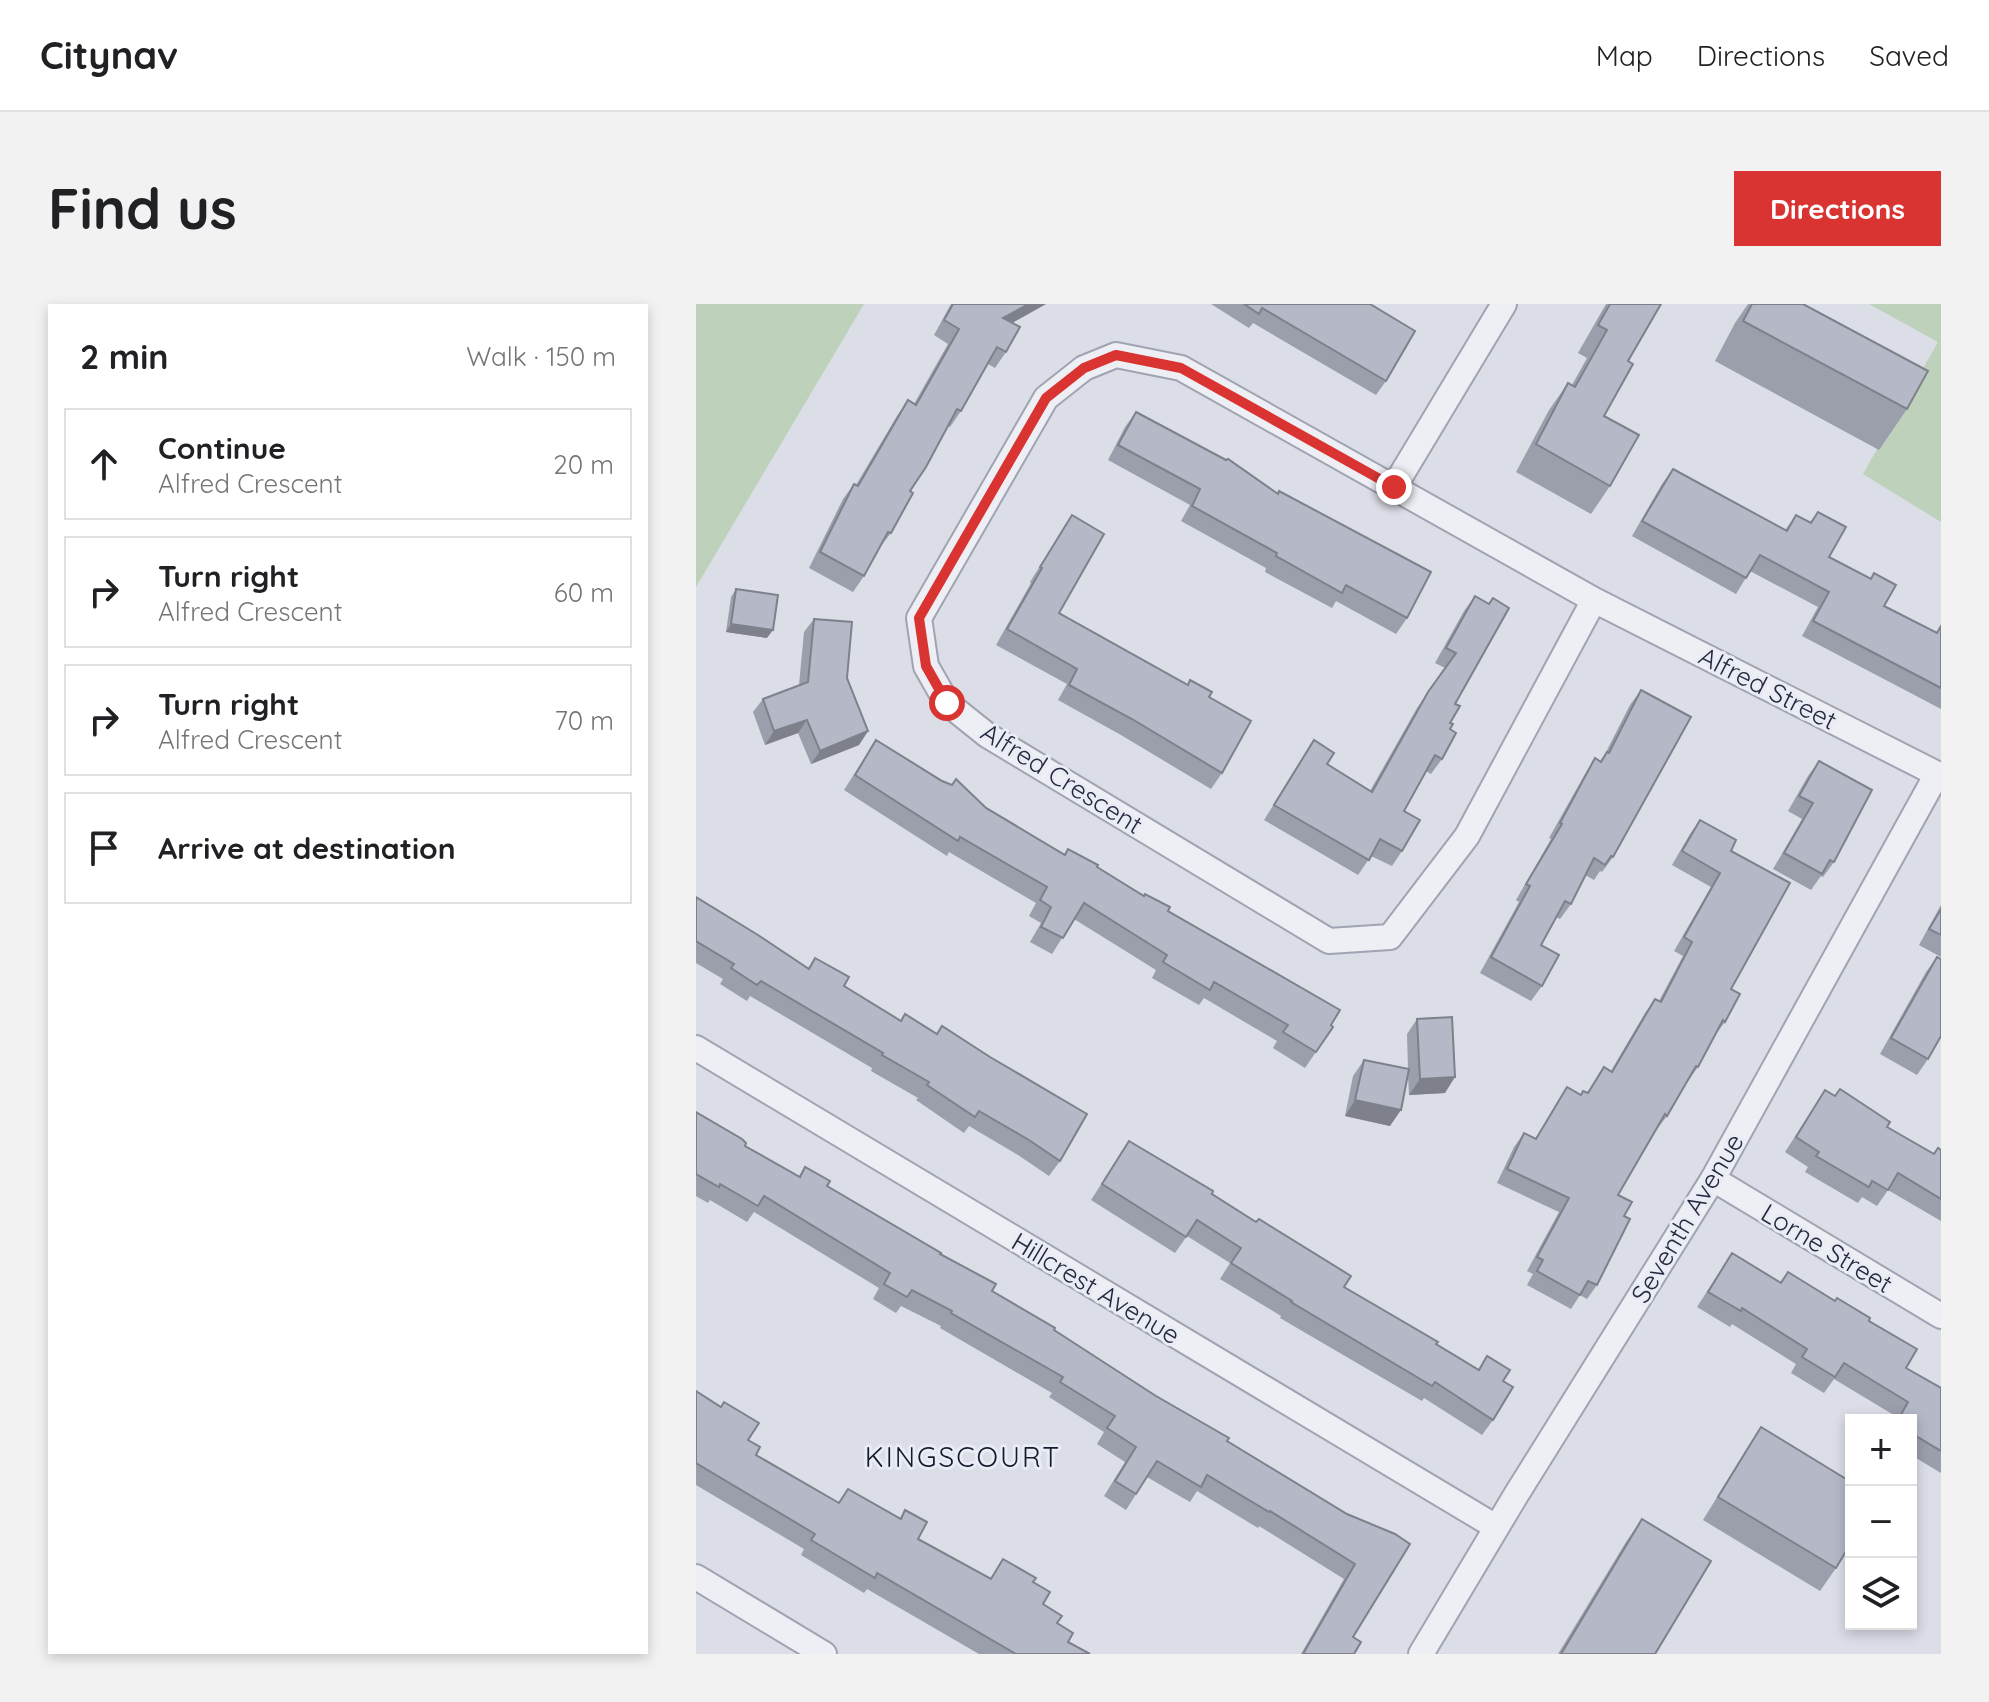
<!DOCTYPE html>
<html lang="en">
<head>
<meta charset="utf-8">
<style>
  body { margin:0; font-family:Quicksand,sans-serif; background:#f2f2f2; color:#202124 }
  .controls { position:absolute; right:24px; bottom:24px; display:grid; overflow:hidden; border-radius:0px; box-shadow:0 4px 12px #0003 }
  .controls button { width:72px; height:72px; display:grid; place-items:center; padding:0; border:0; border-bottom:2px solid #e0e0e0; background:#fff; color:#202124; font:40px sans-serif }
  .stop { position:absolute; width:24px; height:24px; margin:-18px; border:6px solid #d93432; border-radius:50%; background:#fff }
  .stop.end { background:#d93432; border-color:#fff; box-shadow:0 2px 8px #0008 }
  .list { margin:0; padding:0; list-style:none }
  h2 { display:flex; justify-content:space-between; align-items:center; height:104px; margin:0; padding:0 32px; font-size:34px }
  h2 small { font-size:26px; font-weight:400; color:#757577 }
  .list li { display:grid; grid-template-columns:52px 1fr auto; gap:24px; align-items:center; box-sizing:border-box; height:112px; margin:0 16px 16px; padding:0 16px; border:2px solid #e0e0e0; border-radius:0px }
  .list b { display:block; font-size:30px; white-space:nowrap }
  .list p { margin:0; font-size:26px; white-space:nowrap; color:#757577 }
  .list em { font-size:26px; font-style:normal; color:#757577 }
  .icon { flex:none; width:44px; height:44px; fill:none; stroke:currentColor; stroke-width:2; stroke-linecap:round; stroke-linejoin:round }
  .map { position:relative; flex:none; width:1245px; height:1350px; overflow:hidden; border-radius:0px }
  header { display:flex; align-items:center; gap:48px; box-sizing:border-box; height:112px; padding:0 40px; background:#fff; border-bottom:2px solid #e0e0e0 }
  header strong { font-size:38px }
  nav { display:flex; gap:44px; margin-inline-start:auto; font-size:28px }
  .intro { display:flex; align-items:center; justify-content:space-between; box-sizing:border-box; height:192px; padding:0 48px }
  h1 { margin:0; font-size:56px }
  .button { padding:20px 36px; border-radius:0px; background:#d93432; color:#fff; font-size:28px; font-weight:700 }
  main { display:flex; gap:48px; padding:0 48px }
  aside { flex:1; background:#fff; border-radius:0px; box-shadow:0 4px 12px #0003 }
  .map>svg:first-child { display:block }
</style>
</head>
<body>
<header>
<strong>Citynav</strong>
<nav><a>Map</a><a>Directions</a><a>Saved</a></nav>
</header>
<div class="intro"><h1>Find us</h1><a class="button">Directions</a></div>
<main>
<aside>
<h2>2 min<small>Walk · 150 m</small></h2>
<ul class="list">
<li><svg class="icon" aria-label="ahead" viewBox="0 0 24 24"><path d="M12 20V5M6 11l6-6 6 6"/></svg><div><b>Continue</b><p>Alfred Crescent</p></div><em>20 m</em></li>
<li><svg class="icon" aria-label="right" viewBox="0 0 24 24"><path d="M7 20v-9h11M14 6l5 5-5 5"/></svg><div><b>Turn right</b><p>Alfred Crescent</p></div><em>60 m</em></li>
<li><svg class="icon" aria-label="right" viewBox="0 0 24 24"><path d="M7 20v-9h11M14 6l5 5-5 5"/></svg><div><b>Turn right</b><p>Alfred Crescent</p></div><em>70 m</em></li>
<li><svg class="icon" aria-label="arrive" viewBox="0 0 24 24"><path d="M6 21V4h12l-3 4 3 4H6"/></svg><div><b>Arrive at destination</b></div></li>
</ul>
</aside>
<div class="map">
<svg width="1245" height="1350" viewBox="0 0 1245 1350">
  <rect width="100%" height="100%" fill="#dbdde7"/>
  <g fill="#bdd1bb">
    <polygon points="0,0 168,0 0,283"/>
    <polygon points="1173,0 1245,0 1245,218 1167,170 1242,38"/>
  </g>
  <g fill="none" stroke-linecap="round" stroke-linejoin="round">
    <defs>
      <g id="minor">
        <polyline points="698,183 808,0"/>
        <polyline points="898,296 771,532 694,633 633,637 291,431 251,399 230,362 223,314 350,94 388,64 420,51 485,64 898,296 1245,472"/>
        <polyline points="0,744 800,1223"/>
        <polyline points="1017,875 1245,1012"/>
        <polyline points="0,1273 128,1350"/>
        <polyline points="725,1350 820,1191 1017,875 1241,470"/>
      </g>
    </defs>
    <use href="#minor" stroke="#a0a3b1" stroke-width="28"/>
    <use href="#minor" stroke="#edeff5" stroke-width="24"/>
  </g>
  <g fill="#9b9eab">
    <polygon points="255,0 350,0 316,19 310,48 299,64 292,60 265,107 254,123 252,122 214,187 195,229 183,244 168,272 157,288 113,264 147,195 158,180 160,181 201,112 212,96 218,100 252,40 238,31"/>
    <polygon points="515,0 674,0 690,77 680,91 557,19 553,24"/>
    <polygon points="910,0 965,0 932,57 908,112 914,182 895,210 820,168 853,106 872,79 876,81 891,54 882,49"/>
    <polygon points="1052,0 1107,0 1211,105 1183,146 1019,57 1039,19"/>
    <polygon points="440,108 711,314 700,330 640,297 636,304 569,268 570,264 485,217 494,201 412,156 429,123"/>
    <polygon points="977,165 1089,226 1100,211 1114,218 1122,208 1133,253 1174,275 1178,269 1188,302 1240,329 1245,322 1245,405 1106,332 1122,303 1054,267 1040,290 936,232 966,180"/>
    <polygon points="376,211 363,309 513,393 526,469 515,485 425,431 362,396 371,380 300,341 335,279 334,278"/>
    <polygon points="40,285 71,334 30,328 35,293"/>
    <polygon points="779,292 759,400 746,455 735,470 730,467 708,507 706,547 696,562 675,552 662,571 568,516 618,436 631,460 674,487 721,404 749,364 739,359 768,307"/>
    <polygon points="118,315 151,374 172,427 163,441 115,460 102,429 69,441 57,408 67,395 103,381 108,328"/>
    <polygon points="945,386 917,553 906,568 904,567 898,576 889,571 875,600 864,615 860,613 845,641 846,682 835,697 784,669 823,598 820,596 855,535 853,534 889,470 899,454 904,457 909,450 934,401"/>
    <polygon points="180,436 368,550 372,545 472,607 637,723 609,764 577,744 581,737 508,694 503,701 456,674 460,666 378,615 356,650 334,638 345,619 333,612 340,599 253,548 251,552 148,486"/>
    <polygon points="1123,457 1138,558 1127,573 1125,572 1115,586 1077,565 1106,515 1092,507 1112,472"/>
    <polygon points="1004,516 1035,547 1035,685 1029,718 1019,731 1002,763 992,777 991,777 971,812 961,825 922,891 928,912 901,981 891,995 884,991 875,1005 831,981 837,970 831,967 863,908 801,879 818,843 828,829 839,835 871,783 884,791 891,789 908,763 915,767 949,709 959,695 963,697 987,652 978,647 1015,583 976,561 994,530"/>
    <polygon points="0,593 112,664 119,654 148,682 205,717 209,710 364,857 353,872 322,851 273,822 268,829 220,796 222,794 175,767 176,764 54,692 51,697 24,680 27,675 0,659"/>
    <polygon points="1245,601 1245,653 1223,641"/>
    <polygon points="1241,653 1232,755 1221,771 1184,750 1230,668"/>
    <polygon points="721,715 749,789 713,791 712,771 694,822 649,812 657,772 668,756 712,765 711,730"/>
    <polygon points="1129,786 1237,850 1245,846 1245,917 1192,886 1181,902 1166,893 1162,899 1109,868 1112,863 1089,848"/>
    <polygon points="0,808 49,842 103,872 109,863 131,882 244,950 296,987 531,1137 651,1210 699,1230 657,1333 658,1350 605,1350 648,1275 563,1222 562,1224 501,1187 494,1198 451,1173 430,1206 408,1192 429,1158 401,1140 408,1128 353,1093 356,1089 244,1024 245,1022 205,1002 200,1009 177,995 183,984 58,908 51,918 14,896 12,899 0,892"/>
    <polygon points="433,837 516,890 648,983 782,1066 791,1052 807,1077 797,1116 786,1131 728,1094 726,1097 584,1014 585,1012 524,975 534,959 491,932 479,949 395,896"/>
    <polygon points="1036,949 1084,978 1092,968 1173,1017 1210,1064 1245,1084 1245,1169 1215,1151 1215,1116 1200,1116 1201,1113 1138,1075 1128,1089 1095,1069 1100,1060 1036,1020 1034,1023 1001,1003"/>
    <polygon points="0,1087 52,1136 60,1151 142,1199 152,1185 204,1214 209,1206 222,1235 294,1275 307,1255 337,1278 347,1300 361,1319 372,1338 394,1350 283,1350 171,1285 168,1289 105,1251 108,1245 0,1181"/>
    <polygon points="1065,1123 1140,1264 1124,1287 1007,1216 1050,1146"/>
    <polygon points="946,1215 959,1350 862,1350 930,1238"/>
  </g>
  <g fill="#7e818b">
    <polygon points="333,0 350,0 296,30 307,14"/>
    <polygon points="35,320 77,326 71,334 30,328"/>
    <polygon points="111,416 102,429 69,441 78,427"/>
    <polygon points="172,427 163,441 115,460 124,447"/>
    <polygon points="759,773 749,789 713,791 724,775"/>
    <polygon points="659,796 705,806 694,822 649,812"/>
  </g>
  <g fill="#b4b8c7" stroke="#7e818b" stroke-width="2">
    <polygon points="257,0 333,0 307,14 324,23 310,48 301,43 265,107 261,105 230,163 214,187 217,189 195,229 192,228 168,272 124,248 158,180 162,182 212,96 220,101 263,25 248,16"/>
    <polygon points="548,0 674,0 719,27 690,77 566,4 563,10"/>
    <polygon points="914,0 965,0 932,57 937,60 908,112 943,131 914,182 840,140 872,79 879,83 911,26 902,21"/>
    <polygon points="1056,0 1107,0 1232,67 1211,105 1047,17"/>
    <polygon points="440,108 530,156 532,155 582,190 583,187 735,268 711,314 650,281 646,289 580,252 581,249 496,202 504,185 422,141"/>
    <polygon points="977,165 1091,227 1100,211 1115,219 1122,208 1150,223 1133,253 1175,275 1178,269 1200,281 1188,302 1241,329 1245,322 1245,384 1117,317 1133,288 1064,251 1050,274 946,217"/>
    <polygon points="376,211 408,230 363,309 492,381 494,376 516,388 513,393 555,417 526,469 436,415 373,381 381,365 311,325 346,264 344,263"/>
    <polygon points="40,285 82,291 77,326 35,320"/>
    <polygon points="779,292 793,300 797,294 813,304 759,400 764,402 754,419 757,420 754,425 760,429 746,455 739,451 708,507 724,516 706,547 684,535 673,556 578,501 618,436 638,449 631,460 676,488 732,388 760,349 750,344"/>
    <polygon points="118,315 156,318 151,374 172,427 124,447 111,416 78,427 67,395 112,378"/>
    <polygon points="945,386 995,413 917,553 915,552 909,561 898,554 875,600 869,597 845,641 863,651 846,682 795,653 834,582 830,580 866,520 864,519 899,454 905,458 911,448 913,449"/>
    <polygon points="180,436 246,477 256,481 260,475 290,504 369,551 372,545 402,561 401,563 448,592 449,590 474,603 472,607 644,706 635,721 637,723 620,748 587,728 592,721 518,678 514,686 467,658 471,651 388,599 367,634 345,623 355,603 344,596 351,583 264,533 262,537 159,471"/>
    <polygon points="1123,457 1176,486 1138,558 1134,556 1126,570 1088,549 1117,499 1103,492"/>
    <polygon points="1004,516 1040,536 1035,547 1094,579 1035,685 1044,690 1029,718 1027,716 1002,763 1000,762 971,812 969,810 922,891 936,898 928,912 934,915 901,981 892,977 884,991 841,967 847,956 841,953 873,894 811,865 828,829 840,835 871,783 885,791 887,787 892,789 908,763 916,768 959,695 965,698 996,638 988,633 1024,569 986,547"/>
    <polygon points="0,593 62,631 113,665 119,654 153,673 148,682 205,717 209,710 241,730 246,722 294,753 391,810 364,857 333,836 283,807 279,813 231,781 233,778 186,751 187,749 65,677 61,681 35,664 38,660 0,637"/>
    <polygon points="1245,605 1245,631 1233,625"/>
    <polygon points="1241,653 1245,655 1245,732 1232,755 1195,734"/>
    <polygon points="756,713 759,773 724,775 721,715"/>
    <polygon points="668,756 713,765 705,806 659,796"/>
    <polygon points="1144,785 1194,818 1191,823 1238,850 1242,844 1245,846 1245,895 1202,869 1192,886 1176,877 1173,883 1120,852 1123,848 1100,833 1129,786 1139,792"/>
    <polygon points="0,808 46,835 50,839 49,842 104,873 109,863 134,877 131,882 245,949 244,950 300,980 296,987 359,1024 358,1026 460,1092 533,1134 531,1137 651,1210 699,1230 714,1240 657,1333 665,1338 658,1350 607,1350 659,1260 574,1207 573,1208 511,1171 505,1183 461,1157 440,1190 419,1177 440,1143 411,1124 419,1112 364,1078 367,1073 255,1009 256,1007 216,986 211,993 188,980 194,969 68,892 62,902 24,880 23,883 0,870"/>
    <polygon points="433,837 517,887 516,890 560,918 563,915 655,972 648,983 742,1038 740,1040 783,1066 791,1052 814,1066 807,1077 817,1083 797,1116 739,1078 736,1082 595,998 596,997 535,959 545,944 501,916 490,933 406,880"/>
    <polygon points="1036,949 1085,979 1092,968 1139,997 1141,994 1174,1014 1173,1017 1221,1045 1210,1064 1245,1084 1245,1147 1215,1129 1215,1116 1202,1116 1212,1098 1148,1059 1139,1073 1106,1053 1111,1045 1046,1004 1045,1007 1012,988"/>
    <polygon points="0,1087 25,1103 28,1098 63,1119 52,1136 64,1143 60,1151 143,1199 152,1185 205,1215 209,1206 231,1218 222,1235 295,1275 307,1255 340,1274 337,1278 354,1288 347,1300 366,1312 361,1319 377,1329 372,1338 394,1350 320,1350 181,1269 179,1274 115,1236 119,1230 0,1159"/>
    <polygon points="1065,1123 1155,1178 1155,1239 1140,1264 1022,1193"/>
    <polygon points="946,1215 1015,1257 959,1350 865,1350"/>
  </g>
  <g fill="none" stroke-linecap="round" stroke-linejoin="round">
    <polyline stroke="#d93432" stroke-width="10" points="251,399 230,362 223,314 350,94 388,64 420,51 485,64 698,183"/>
  </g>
  <g text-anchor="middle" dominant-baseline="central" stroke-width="6" stroke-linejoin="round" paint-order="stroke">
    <g font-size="26" fill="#24293e" stroke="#eaecf5">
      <text transform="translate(1072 384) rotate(27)">Alfred Street</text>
      <text transform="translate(366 474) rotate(32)">Alfred Crescent</text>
      <text transform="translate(991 914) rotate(-59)">Seventh Avenue</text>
      <text transform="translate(1131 944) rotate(31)">Lorne Street</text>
      <text transform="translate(400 984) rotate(31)">Hillcrest Avenue</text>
    </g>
    <g font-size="28" letter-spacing="2" fill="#161a2e" stroke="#eaecf5">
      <text x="267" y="1152">KINGSCOURT</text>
    </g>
  </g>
</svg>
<div class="controls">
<button>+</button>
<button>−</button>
<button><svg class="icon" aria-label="layers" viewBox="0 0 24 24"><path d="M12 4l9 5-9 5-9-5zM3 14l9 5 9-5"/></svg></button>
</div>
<div class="stop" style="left:251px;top:399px"></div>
<div class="stop end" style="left:698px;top:183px"></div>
</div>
</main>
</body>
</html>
